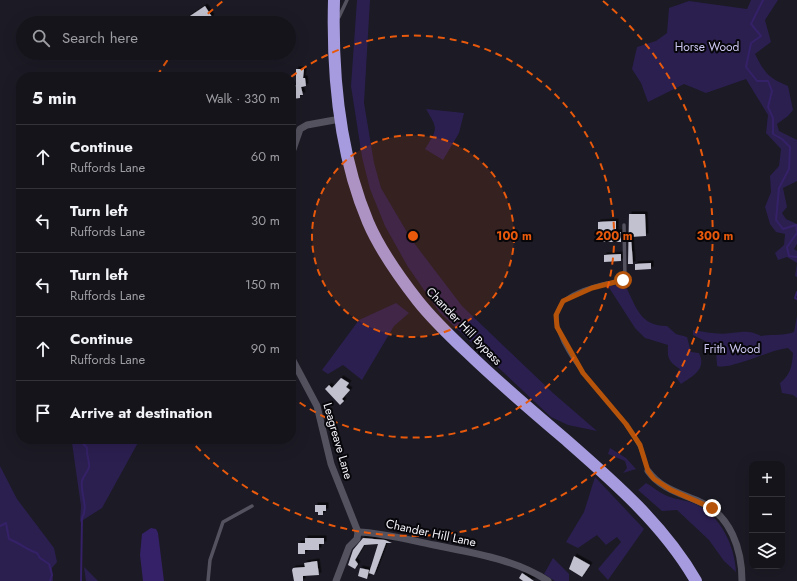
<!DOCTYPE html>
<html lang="en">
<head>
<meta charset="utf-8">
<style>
  body { margin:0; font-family:Jost,sans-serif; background:#1e1d24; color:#f1f3f6 }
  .controls { position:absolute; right:12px; bottom:12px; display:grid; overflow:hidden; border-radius:8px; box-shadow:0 4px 16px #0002 }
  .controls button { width:36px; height:36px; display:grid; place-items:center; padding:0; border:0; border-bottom:1px solid #34333a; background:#15141b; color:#f1f3f6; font:20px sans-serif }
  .stop { position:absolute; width:12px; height:12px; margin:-9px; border:3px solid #b45309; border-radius:50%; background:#fff }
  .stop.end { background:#b45309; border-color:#fff; box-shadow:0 1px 4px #0008 }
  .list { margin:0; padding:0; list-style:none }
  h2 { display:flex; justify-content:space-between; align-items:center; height:52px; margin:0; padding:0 16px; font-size:17px }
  h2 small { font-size:13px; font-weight:400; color:#9d9ea3 }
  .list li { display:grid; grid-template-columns:26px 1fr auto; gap:12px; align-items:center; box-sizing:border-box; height:64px; padding:0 16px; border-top:1px solid #34333a }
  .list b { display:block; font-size:15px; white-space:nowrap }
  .list p { margin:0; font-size:13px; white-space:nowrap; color:#9d9ea3 }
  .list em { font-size:13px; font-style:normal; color:#9d9ea3 }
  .icon { flex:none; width:22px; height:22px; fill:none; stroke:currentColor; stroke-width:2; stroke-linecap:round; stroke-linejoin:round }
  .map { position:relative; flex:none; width:797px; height:581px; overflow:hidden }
  .search { position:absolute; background:#15141b; box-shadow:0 4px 16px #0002; left:16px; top:16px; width:280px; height:44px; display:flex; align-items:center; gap:10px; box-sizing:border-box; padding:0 14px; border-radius:22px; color:#9d9ea3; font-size:15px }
  .panel { position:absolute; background:#15141b; box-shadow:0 4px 16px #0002; left:16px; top:72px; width:280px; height:372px; border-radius:16px }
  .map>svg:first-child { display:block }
</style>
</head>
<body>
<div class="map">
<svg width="797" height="581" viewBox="0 0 797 581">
  <defs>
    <filter id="shadow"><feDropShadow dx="2.5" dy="-2.5" stdDeviation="0" flood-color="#0009"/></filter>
  </defs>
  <rect width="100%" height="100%" fill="#1c1a24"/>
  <g fill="#2b1f50">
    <polygon points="357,0 370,0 364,103 374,163 381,188 411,239 462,306 553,393 597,431 568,425 551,417 440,313 408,267 385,226 370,189 362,157 351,86"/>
    <path d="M751,0H778L765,20L771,42L755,54C764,72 768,78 788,86L793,110L788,116L777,124L779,131L797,140V181L783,188L787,207L782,213L786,219L797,224V244L794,249L797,251V277L795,276L797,263L787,257L778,260L775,253L784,245L785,234L776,232L770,224L765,207L771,192L770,176L779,166L781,149L766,133L768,115L746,79L706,93L684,84L648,102L641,83L632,69L637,47L656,41L667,33L669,8L689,1L747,9Z"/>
    <path d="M426,109L464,113L459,133L443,160L425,149C438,129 438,129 426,109Z"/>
    <path d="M617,285L627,289C637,309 641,326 667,326L676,334L687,337L691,352L699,353C707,369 693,376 681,384L675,376L680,369C669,362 667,358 668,345L645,338L635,328L608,286Z"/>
    <polygon points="396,303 409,313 394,326 362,380 343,365 328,374 322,370 359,320"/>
    <path d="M797,316V398L793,395L782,393L780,383C791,374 792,366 793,353L788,348C769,350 731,370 717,366L716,350L709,343L693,335V330C706,332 718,335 731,333C744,332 749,330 761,336C773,334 783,336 794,332Z"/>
    <polygon points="75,439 81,439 81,441 87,439 140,439 102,508 80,522 81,506 72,443 75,442"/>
    <polygon points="610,448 626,458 636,469 623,473 627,468 625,461 608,454"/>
    <polygon points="0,466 17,499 54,548 57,562 52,568 53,581 0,581"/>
    <polygon points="595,477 644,529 608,580 598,569 621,542 617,537 606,545 597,535 578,548 566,542 584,512"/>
    <path d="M646,483C653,487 660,493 667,496C677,500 688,500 697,505C721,516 735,547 736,572L724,561L709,540L677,510L662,511L638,490Z"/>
    <polygon points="553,558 569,574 569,581 555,581 544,574"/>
    <polygon points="84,567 98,581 86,581"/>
  </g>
  <polygon fill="#352167" points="151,528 156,529 158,533 164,581 143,581 140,555 142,534"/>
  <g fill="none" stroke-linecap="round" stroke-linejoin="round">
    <g stroke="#352167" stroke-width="2">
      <polyline points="763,0 751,24 761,36 751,43 746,67 757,81 768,81 772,91 768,107 773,118 773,134 782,139 790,147 789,169 779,188 776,220 783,229 796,225 797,231"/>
      <polyline points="797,233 787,247 789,256 797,257"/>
      <polyline points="797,292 795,298 797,299"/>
      <path d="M0,526L6,523L9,539C20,543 27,550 37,553L40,558L49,564L52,575L50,581"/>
      <path d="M81,581L82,518C89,506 80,494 82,481C83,476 88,472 89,467C90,461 86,455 87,448L82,442L83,439"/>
    </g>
  </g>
  <g fill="#c2c1cf" filter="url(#shadow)">
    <polygon points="205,6 212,17 206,21 204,17 194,23 190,23 187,18"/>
    <polygon points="296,69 304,69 303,78 305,78 306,86 301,87 303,95 300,95 300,98 292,99 291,86 296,85"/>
    <polygon points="629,214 645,214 646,236 631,237 633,264 628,264"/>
    <polygon points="616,221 616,232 621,232 621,242 598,242 598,222"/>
    <polygon points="621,254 621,261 604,262 604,255"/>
    <polygon points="651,263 651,269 635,270 635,264"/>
    <polygon points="341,378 349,383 346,387 350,390 342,399 344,401 340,405 325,389 329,385 332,388"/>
    <polygon points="315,505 326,505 326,511 323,511 323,515 318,515 318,512 315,512"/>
    <polygon points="305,538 324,538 324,544 319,544 319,550 305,550 305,554 298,554 298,543 305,543"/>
    <polygon points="363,538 385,540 392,543 386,543 374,575 369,573 378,544 364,545 355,560 358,564 355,569 348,565 353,550"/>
    <polygon points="574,556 590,565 582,577 569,569"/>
    <polygon points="317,561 319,575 303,576 303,581 294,581 292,570 293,568 305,567 304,563"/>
    <polygon points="360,568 369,570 367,579 358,576"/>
    <polygon points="522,573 534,581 523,581 519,578"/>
  </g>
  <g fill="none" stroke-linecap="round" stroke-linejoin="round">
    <g stroke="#54525e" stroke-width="3.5">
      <polyline points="339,17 347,0"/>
      <path d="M624,225L625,279C619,283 614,282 607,283C594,286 572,292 563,302C535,332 610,402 626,424C637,439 644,453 648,471"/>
      <polyline points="208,581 210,560 223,522 252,506"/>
    </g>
    <g stroke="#54525e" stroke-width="7">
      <polyline points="291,155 300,129 307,125 340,119"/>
      <polyline points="291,357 317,406 331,464 358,532"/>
      <path d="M648,471C661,489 680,493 700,502C731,515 742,550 742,581"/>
      <path d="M336,581L349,547L357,539L358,532C384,533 409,540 434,545C473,553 515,559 548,581"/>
    </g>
    <path stroke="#a69bde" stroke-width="12" d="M334,0C332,74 339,153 368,222C380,250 400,278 418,301C433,320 451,337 468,353C499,383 532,411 565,439C613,481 664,525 696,581"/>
  </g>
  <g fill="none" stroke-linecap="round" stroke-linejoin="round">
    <polyline stroke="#b45309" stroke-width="5" points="623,280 592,288 563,301 556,315 557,327 583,373 626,424 640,445 648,471 654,479 671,490 712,508"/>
  </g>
  <circle cx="413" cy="236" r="101" fill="#e8590c" fill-opacity=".12"/>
  <g fill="none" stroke="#e8590c" stroke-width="2" stroke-dasharray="7 5">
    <circle cx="413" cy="236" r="101"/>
    <path d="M291 77A201 201 0 1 1 292 397"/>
    <path d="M157 76A302 302 0 0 1 172 54M199 22A302 302 0 0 1 223 1M603 1A302 302 0 1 1 190 440"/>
  </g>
  <g text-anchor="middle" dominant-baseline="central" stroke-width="4" stroke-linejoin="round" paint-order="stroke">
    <g font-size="12" fill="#cbc6f0" stroke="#07060a">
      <text x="707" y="47">Horse Wood</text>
      <text x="732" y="349">Frith Wood</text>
    </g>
    <g font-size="12" fill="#f5f4fb" stroke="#07060a">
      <text transform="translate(464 326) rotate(46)">Chander Hill Bypass</text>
      <text transform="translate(338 441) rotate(74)">Leagreave Lane</text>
      <text transform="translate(431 533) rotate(12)">Chander Hill Lane</text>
    </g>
  </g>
  <circle cx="413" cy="236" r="6" fill="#e8590c" stroke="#07060a" stroke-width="2"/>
  <g font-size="12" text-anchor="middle" font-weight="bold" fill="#e8590c" stroke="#07060a" stroke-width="4" stroke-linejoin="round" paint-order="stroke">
    <text x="514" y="240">100 m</text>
    <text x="614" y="240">200 m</text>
    <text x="715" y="240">300 m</text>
  </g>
</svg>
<div class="controls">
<button>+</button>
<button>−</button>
<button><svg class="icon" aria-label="layers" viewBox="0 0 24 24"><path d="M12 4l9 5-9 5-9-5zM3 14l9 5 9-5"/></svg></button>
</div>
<div class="stop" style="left:623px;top:280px"></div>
<div class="stop end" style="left:712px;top:508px"></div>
<div class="search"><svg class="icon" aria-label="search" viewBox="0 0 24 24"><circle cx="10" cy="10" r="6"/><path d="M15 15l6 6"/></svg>Search here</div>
<section class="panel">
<h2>5 min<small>Walk · 330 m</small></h2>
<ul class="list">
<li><svg class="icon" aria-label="ahead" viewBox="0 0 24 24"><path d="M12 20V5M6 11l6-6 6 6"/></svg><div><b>Continue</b><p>Ruffords Lane</p></div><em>60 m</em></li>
<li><svg class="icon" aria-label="left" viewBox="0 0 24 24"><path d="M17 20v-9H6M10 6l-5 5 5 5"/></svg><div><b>Turn left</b><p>Ruffords Lane</p></div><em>30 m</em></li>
<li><svg class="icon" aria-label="left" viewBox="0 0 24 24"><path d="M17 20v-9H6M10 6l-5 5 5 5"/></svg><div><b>Turn left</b><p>Ruffords Lane</p></div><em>150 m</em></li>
<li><svg class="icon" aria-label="ahead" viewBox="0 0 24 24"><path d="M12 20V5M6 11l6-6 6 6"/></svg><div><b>Continue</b><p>Ruffords Lane</p></div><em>90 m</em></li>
<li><svg class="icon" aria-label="arrive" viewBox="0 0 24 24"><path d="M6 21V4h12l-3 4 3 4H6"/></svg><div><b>Arrive at destination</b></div></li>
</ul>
</section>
</div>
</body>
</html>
